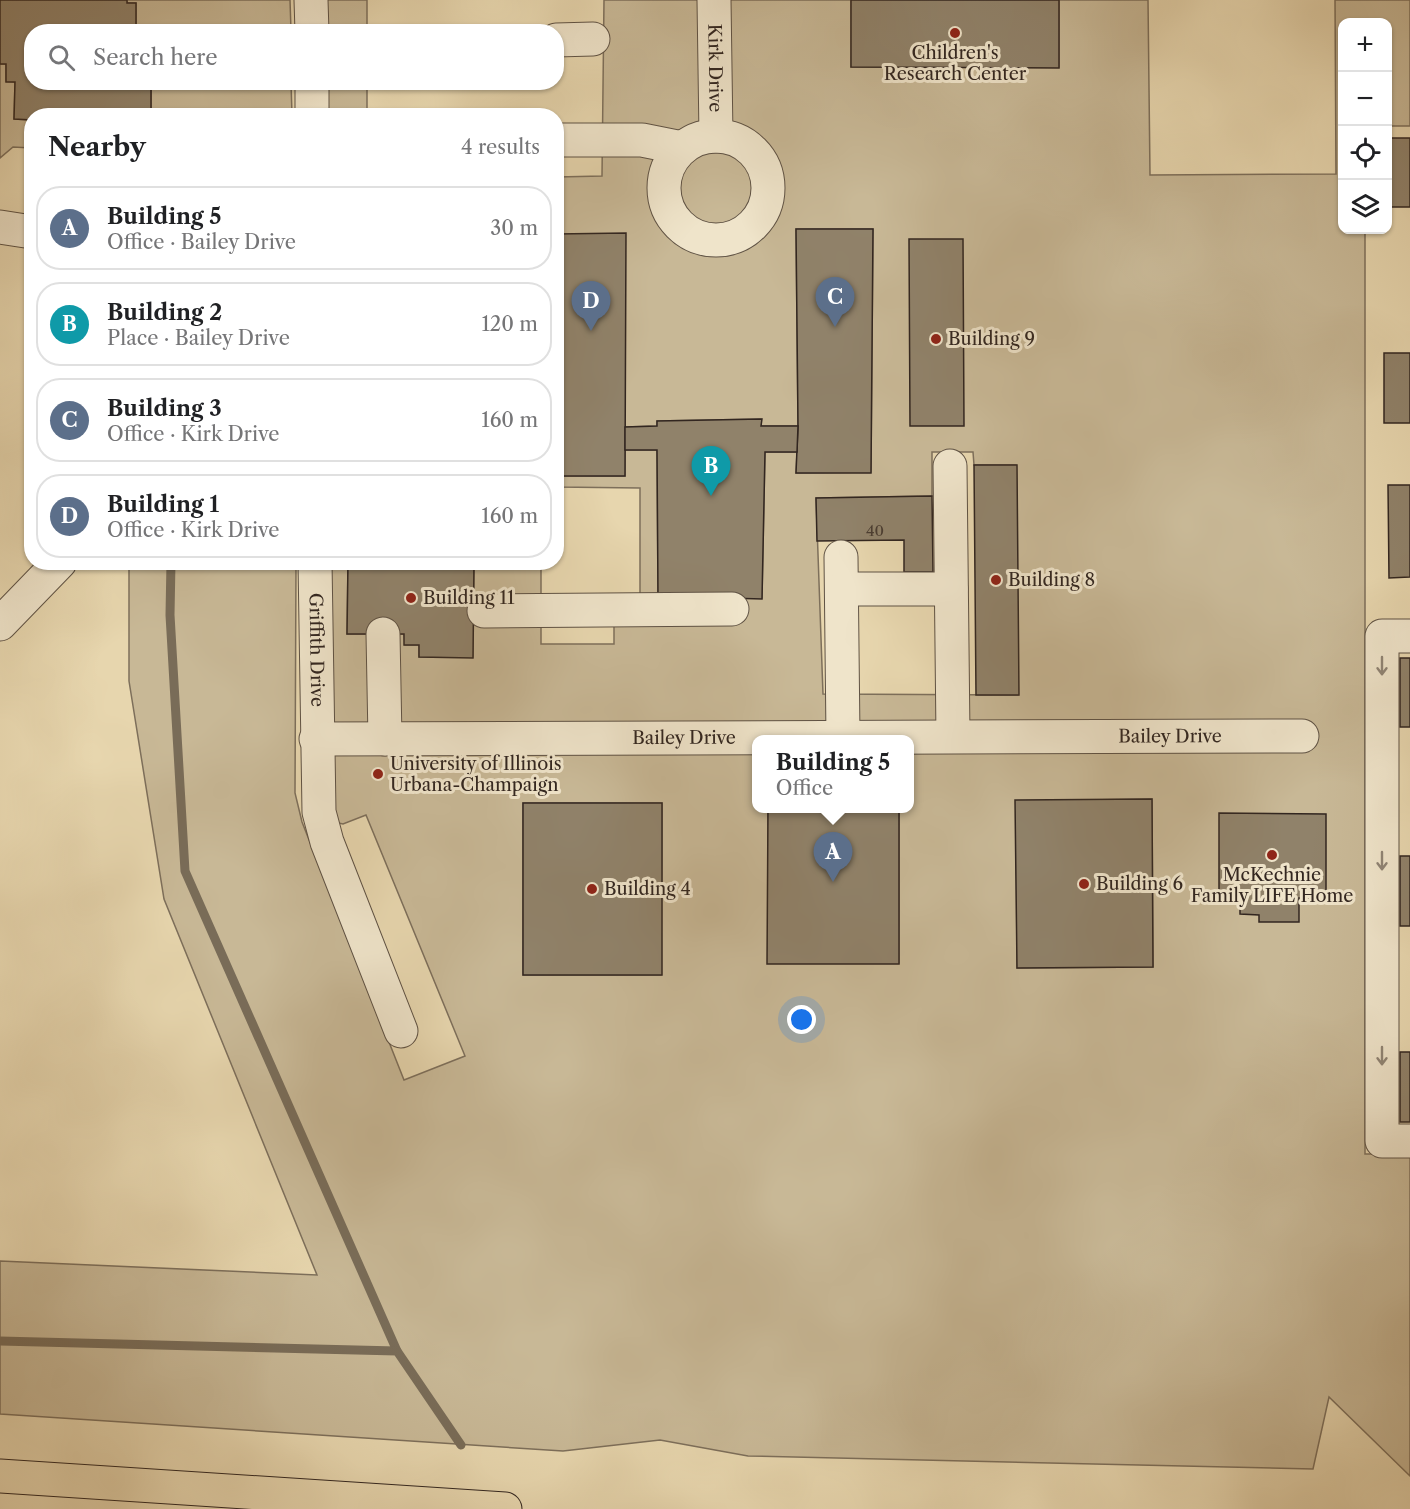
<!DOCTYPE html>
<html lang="en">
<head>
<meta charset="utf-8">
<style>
  body { margin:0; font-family:"Libre Caslon Text",serif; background:#f6f6f6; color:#202124 }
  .controls { position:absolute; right:18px; top:18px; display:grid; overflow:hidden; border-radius:12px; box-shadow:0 2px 4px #0004 }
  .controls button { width:54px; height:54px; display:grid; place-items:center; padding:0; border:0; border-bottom:2px solid #e0e0e0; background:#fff; color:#202124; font:30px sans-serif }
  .you { position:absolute; left:802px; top:1020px; width:21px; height:21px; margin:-15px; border:4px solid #fff; border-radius:50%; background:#1a73e8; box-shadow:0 0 0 9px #1a73e833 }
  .badge { display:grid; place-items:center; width:39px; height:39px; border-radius:50%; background:#2563eb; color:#fff; font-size:20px; font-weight:700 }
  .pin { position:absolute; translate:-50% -50px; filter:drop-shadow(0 2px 3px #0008) }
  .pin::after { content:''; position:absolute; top:32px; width:21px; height:18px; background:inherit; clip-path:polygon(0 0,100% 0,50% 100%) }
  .popup { position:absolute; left:752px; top:735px; width:162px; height:78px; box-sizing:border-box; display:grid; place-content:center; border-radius:12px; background:#fff; filter:drop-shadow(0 2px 4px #0005); font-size:20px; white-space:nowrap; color:#757577 }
  .popup b { font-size:22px; color:#202124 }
  .popup::after { content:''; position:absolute; left:50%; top:100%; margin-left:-12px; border:12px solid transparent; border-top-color:#fff }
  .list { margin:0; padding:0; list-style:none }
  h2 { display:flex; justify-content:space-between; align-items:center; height:78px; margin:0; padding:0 24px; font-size:26px }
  h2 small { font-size:20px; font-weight:400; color:#757577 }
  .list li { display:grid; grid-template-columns:39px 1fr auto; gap:18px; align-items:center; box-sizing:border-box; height:84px; margin:0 12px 12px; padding:0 12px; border:2px solid #e0e0e0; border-radius:24px }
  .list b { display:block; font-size:22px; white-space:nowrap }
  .list p { margin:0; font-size:20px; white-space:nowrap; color:#757577 }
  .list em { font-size:20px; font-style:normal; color:#757577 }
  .icon { flex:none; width:33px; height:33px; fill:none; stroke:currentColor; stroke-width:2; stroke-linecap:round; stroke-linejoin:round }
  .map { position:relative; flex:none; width:1410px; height:1509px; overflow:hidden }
  .search { position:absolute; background:#fff; box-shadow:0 2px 4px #0004; left:24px; top:24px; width:540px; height:66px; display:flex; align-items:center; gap:15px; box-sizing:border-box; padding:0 21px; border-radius:24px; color:#757577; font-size:22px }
  .panel { position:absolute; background:#fff; box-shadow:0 2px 4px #0004; left:24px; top:108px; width:540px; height:462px; border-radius:24px }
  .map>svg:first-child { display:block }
</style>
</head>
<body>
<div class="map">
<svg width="1410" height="1509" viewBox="0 0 1410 1509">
  <rect width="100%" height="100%" fill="#e7d6ae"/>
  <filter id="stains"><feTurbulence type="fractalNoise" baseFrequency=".00333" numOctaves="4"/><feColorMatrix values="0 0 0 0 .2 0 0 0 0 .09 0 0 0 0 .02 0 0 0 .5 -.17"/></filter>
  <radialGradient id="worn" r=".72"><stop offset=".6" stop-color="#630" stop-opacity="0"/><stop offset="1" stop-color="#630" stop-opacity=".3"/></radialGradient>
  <g fill="#c8b896" stroke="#7d6f5b" stroke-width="1.5" fill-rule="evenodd">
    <polygon points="127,0 290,0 291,31 136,31 136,3 127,3"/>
    <polygon points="323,0 367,0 367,31 324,31"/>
    <path d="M604,0H851V67H1059V0H1148L1150,175L1336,174L1335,0H1410V126H1388V22H1342V230H1365V1154H1410V1476L1329,1397L1313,1469L748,1456L660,1440L563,1451L0,1414V1261L317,1275L164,899L129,681V563H296L295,793L302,822L404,1080L465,1056L366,815L343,824L334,822L326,563H348L347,634H404L405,645H419V657H473L474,563H541V644H614V621H640V488L557,487V476H625V450H657L658,596L762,598L765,452H797L796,473L871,472L873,229H796L798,426H761V419L657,421V426L625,427L556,234L557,177L602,176ZM932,452H973L974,465H1016L1018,695L823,694L816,498L932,496ZM756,740H910V808L899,809V963H768V808H756ZM1152,799L1153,967L1017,968L1016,801ZM523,803H662L661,975H523Z"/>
    <polygon points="0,64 6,64 6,81 15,82 14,119 31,120 31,148 13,147 0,158"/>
    <polygon points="151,83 291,83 292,115 151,116"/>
    <rect x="324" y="83" width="43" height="32"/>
  </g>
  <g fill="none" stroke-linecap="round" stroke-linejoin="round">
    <g stroke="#796c58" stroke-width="9">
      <polyline points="171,562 170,615 185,871 397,1351"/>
      <polyline points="0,1341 397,1351 461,1445"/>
    </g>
  </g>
  <g fill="#90826a" stroke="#322620" stroke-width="1.5">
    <polygon points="0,0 127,0 127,3 136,3 136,32 32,32 32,82 151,82 151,116 32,116 32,120 14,119 15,82 6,82 6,64 0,64"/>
    <polygon points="851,0 1059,0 1059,68 851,67"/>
    <rect x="1388" y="138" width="22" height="69"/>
    <polygon points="796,229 873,229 871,473 796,473 798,426"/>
    <polygon points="626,233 625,476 556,476 556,234"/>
    <polygon points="909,239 963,239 964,426 910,426"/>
    <rect x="1384" y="353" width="26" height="70"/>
    <polygon points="762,419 761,426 798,426 797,452 765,452 762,599 658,596 657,450 625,450 625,427 657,426 657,421"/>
    <polygon points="974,465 1017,465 1019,695 976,695"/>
    <polygon points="1388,485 1410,485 1410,577 1389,578"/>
    <polygon points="932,496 933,572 904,572 904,540 817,541 816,498"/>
    <polygon points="348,562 474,562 473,658 419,657 419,645 404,645 404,634 347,634"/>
    <rect x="1400" y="658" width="10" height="69"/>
    <polygon points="1152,799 1153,967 1017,968 1015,800"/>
    <rect x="523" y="803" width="139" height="172"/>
    <polygon points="768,808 899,808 899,964 767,964"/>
    <polygon points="1219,813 1326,814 1326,897 1299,898 1299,922 1259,922 1259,915 1240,914 1240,898 1219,897"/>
    <rect x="1400" y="856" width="10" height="70"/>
    <rect x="1400" y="1052" width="10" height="70"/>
  </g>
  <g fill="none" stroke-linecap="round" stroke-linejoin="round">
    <defs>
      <g id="minor">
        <polyline points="311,0 312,32"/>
        <path id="s1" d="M714,0L716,136"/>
        <polyline points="556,40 593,39"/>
        <polyline points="312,82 312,116"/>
        <circle cx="716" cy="188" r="52"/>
        <polyline points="556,140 642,140 682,148"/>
        <polyline points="0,227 32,232"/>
        <polyline points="950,466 953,736"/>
        <polyline points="841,557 843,737"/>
        <path id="s2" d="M315,562L319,812L327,842L401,1031"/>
        <polyline points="842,589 951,589"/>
        <polyline points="484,611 732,609"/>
        <polyline points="0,624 60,562"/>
        <polyline points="383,634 385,739"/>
        <polyline points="1410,636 1382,636 1382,1141 1410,1141"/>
        <path id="s3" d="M316,739L1302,736"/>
      </g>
      <polyline id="major" points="0,1476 505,1509"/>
    </defs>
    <use href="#minor" stroke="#5f5244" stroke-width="35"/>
    <use href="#major" stroke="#322620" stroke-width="35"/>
    <use href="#minor" stroke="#efe4ca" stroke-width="33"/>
    <use href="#major" stroke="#e7d6ae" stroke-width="33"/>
  </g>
  <defs><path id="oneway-shaft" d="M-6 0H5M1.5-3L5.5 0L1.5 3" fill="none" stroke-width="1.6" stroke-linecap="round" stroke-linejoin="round" transform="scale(1.5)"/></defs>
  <g stroke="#908575">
    <use href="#oneway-shaft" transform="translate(1382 666) rotate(90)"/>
    <use href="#oneway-shaft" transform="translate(1382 861) rotate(90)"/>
    <use href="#oneway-shaft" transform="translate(1382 1056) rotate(90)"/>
  </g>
  <g fill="#8f2418" stroke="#efe4ca" stroke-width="2">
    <circle cx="955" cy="33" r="6"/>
    <circle cx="936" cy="339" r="6"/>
    <circle cx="996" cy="580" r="6"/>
    <circle cx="411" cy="598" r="6"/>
    <circle cx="378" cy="774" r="6"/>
    <circle cx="1272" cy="855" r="6"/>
    <circle cx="1084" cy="884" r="6"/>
    <circle cx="592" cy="889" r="6"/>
  </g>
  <g text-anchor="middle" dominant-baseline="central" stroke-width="6" stroke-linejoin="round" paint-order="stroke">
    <g font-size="15" fill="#4a3d32">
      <text x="875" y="530">40</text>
    </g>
    <g font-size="18" fill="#322620" stroke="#efe4ca" text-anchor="start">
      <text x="955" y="53" text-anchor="middle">Children's<tspan x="955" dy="21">Research Center</tspan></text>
      <text x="948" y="339">Building 9</text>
      <text x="1008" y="580">Building 8</text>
      <text x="423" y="598">Building 11</text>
      <text x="390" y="764">University of Illinois<tspan x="390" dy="21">Urbana-Champaign</tspan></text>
      <text x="1272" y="875" text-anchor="middle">McKechnie<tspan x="1272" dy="21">Family LIFE Home</tspan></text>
      <text x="1096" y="884">Building 6</text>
      <text x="604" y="889">Building 4</text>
    </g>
    <g font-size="18" fill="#322620" stroke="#efe4ca">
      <text stroke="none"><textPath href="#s1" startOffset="68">Kirk Drive</textPath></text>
      <text stroke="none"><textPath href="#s2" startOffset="88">Griffith Drive</textPath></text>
      <text stroke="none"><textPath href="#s3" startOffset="854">Bailey Drive</textPath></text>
      <text stroke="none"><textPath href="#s3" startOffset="368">Bailey Drive</textPath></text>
    </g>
  </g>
  <rect width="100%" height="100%" filter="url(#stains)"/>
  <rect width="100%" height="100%" fill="url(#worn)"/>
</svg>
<div class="controls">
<button>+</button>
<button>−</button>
<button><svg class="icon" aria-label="locate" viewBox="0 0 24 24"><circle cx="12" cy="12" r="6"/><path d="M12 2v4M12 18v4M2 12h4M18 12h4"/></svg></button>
<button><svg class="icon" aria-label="layers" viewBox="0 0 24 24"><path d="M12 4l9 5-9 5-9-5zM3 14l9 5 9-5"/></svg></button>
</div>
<div class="you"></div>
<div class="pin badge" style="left:833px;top:882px;background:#5c6f8a">A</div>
<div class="popup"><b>Building 5</b>Office</div>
<div class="pin badge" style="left:711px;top:496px;background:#0f9aa8">B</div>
<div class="pin badge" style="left:835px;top:327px;background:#5c6f8a">C</div>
<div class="pin badge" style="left:591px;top:331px;background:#5c6f8a">D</div>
<div class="search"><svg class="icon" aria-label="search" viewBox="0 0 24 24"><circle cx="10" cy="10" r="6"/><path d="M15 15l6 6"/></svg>Search here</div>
<section class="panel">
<h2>Nearby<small>4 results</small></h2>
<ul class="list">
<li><span class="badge" style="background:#5c6f8a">A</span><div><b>Building 5</b><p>Office · Bailey Drive</p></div><em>30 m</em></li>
<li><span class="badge" style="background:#0f9aa8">B</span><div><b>Building 2</b><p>Place · Bailey Drive</p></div><em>120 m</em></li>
<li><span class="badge" style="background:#5c6f8a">C</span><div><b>Building 3</b><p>Office · Kirk Drive</p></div><em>160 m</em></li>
<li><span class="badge" style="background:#5c6f8a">D</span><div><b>Building 1</b><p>Office · Kirk Drive</p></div><em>160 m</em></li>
</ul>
</section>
</div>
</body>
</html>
